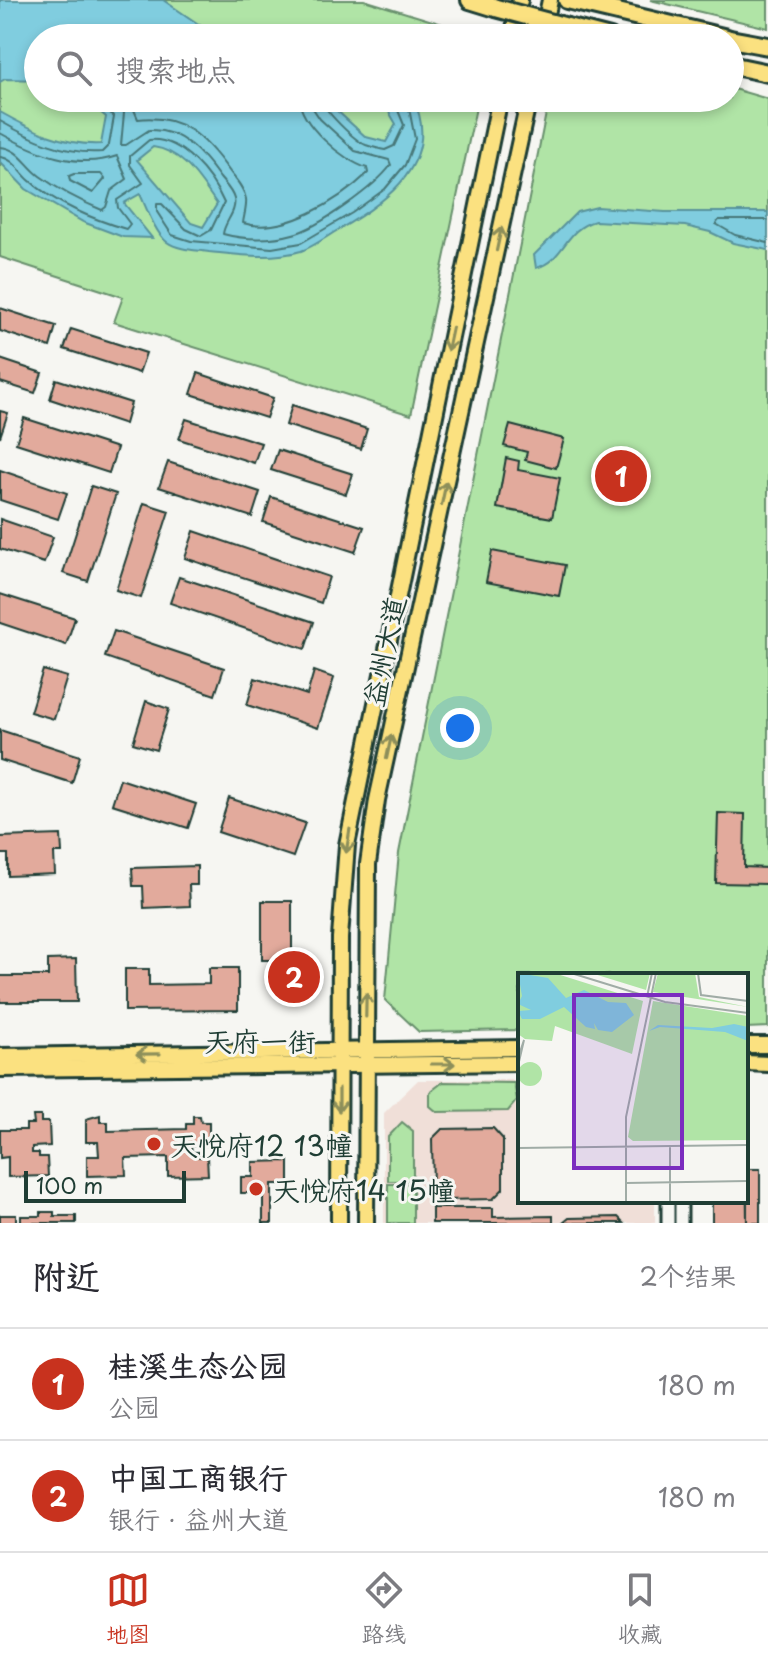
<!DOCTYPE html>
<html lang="zh">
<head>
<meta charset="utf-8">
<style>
  body { margin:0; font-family:"Playpen Sans","LXGW WenKai TC",sans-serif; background:#f7f7f7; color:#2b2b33 }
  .scale { position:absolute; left:24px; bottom:20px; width:162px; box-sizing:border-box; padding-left:8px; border:4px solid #1f3d34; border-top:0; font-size:22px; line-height:28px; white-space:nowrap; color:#1f3d34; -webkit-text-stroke:6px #f6f6f2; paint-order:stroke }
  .you { position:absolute; left:460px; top:728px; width:28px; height:28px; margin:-20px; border:6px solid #fff; border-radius:50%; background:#1a73e8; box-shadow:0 0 0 12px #1a73e833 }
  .badge { display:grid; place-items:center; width:52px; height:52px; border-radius:50%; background:#c8321e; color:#fff; font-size:26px; font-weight:700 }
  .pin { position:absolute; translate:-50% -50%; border:4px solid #fff; box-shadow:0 2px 8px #0006 }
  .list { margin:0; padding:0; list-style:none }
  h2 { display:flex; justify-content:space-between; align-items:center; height:104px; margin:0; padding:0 32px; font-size:34px }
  h2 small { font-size:26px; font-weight:400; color:#7c7c81 }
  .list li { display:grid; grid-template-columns:52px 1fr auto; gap:24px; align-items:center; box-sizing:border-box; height:112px; padding:0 32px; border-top:2px solid #e1e1e2 }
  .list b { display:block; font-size:30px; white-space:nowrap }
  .list p { margin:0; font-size:26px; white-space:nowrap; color:#7c7c81 }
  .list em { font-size:26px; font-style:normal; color:#7c7c81 }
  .icon { flex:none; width:44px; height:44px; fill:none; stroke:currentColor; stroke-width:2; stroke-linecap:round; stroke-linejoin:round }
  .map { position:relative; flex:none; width:768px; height:1223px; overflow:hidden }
  .search { position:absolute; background:#fff; box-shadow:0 4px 12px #0003; left:24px; right:24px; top:24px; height:88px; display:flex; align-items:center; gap:20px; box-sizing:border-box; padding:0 28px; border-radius:44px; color:#7c7c81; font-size:30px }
  .sheet { height:328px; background:#fff }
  nav { display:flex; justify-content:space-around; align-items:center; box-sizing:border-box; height:112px; border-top:2px solid #e1e1e2; background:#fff; font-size:22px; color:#7c7c81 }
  nav a { display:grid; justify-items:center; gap:4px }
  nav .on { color:#c8321e }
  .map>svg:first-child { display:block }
</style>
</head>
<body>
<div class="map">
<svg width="768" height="1223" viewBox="0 0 768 1223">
  <rect width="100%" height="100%" fill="#f6f6f2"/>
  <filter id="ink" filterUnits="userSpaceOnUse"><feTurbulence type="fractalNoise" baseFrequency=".0125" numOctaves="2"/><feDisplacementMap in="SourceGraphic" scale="16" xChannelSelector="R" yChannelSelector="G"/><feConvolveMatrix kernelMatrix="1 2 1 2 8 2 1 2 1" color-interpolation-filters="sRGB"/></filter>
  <g filter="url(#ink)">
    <polygon fill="#f0dfd8" points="418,1080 520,1080 520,1201 655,1201 655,1223 384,1223 384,1113"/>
    <g fill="#b0e4a6" stroke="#68906d" stroke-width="2">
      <polygon points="0,0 364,0 488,38 38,38 38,98 478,98 411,415 114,322 123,297 0,257"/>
      <polygon points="650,0 768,0 768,28"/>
      <polygon points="730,88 768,99 768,1027 746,1028 746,975 520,975 520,1030 419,1032 385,1000 399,853 549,98 730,98"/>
      <polygon points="443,1082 514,1083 517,1100 508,1111 437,1112 430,1106 430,1092"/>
      <polygon points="402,1122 413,1131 413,1181 388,1181 388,1137"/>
      <rect x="388" y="1184" width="25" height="39"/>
    </g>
    <g fill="#80cddf" stroke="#59939b" stroke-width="2" fill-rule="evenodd">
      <polygon points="0,0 163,0 219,38 38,38 38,80 5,79 0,82"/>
      <path d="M84,98H327L334,108L366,137L386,142L396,124L381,98H413C443,161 387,202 338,230C326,237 313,247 301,251C271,260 239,255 209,252C197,250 178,250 167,242C156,234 146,207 140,194L124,203L152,238L123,237L83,222L26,189L0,162V112C32,130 64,146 101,144L106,117ZM153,147C184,151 200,181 217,204L203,227L191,223L137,160Z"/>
      <path d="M597,207L665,212H768V250L733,243L710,232L685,226L595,221C564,229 565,260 536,268L534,255L577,212Z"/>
    </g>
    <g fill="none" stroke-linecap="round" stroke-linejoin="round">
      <g stroke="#467778" stroke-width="2">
        <path d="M112,98L124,113L121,145H126L149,130C181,128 203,154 220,178C225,184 232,191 234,199C237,212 224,222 223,234C245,240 272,240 293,234C318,228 376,186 391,165L389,160L355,151L320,119L312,107L311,98"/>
        <path d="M129,98L138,119C183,114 205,137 230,172C236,180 244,188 246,199C247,207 244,215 243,223C283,236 340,200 368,173L367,168C343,161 300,124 299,98"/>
        <path d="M321,98C322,109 355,141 366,145C372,147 379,149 385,150L394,146L404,125L393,98"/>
        <path d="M0,121C31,139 65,155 102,152L109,145L114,117L96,98"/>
        <path d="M0,133C36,153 77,170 117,156L127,179L111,191L106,207L102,210C80,201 59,190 40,176C26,166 19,148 0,147"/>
        <path d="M0,157C13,158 20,172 29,180C54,203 94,220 126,229L130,224L118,208L117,200L143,183L130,165V156L149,140C182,137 212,176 224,203L211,230L201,236L186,229L162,204H157V212L172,235L191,241L272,248L301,243L352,213L385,189L405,165L415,139L407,98"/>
        <polygon points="74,174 101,174 105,179 93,193 70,181 69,176"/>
        <polyline points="768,220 719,220 716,224 735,235 768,243"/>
      </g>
    </g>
    <g fill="#e2aa9c" stroke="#1f3d34" stroke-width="2">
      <polygon points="0,308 56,326 50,347 0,331"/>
      <polygon points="71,329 146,353 139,373 64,349"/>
      <polygon points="0,359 42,373 35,393 0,382"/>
      <polygon points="198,373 273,398 266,418 191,394"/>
      <polygon points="56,379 131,403 125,424 50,399"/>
      <polygon points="292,405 367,429 361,449 286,425"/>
      <polygon points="0,411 8,413 0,437"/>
      <polygon points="24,418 117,448 109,473 16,443"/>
      <polygon points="186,419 261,443 254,463 179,439"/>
      <polygon points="510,425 564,439 556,468 525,460 527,452 504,446"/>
      <polygon points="278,450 353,474 346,494 271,470"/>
      <polygon points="506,458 519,461 518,470 560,478 552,518 497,508"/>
      <polygon points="168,462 260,492 252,517 159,487"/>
      <polygon points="0,470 67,493 58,519 0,500"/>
      <polygon points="91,486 116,494 88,581 63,573"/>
      <polygon points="271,497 364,527 355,552 263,522"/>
      <polygon points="144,503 169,511 141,598 116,590"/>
      <polygon points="0,519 53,537 44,563 0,549"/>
      <polygon points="194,531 329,577 321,603 185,558"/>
      <polygon points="492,551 565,565 559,596 486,582"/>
      <polygon points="179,577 314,622 305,649 170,603"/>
      <polygon points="0,594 75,618 66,645 0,623"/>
      <polygon points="114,631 224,668 215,695 105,657"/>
      <polygon points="43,670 67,677 54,719 30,712"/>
      <polygon points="314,671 334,678 318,728 247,705 255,678 307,695"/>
      <polygon points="146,701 169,709 156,750 133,743"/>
      <polygon points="0,730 80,756 72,783 0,760"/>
      <polygon points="120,779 196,804 188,828 112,804"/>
      <polygon points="229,798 305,823 293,857 218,832"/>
      <polygon points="718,813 745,814 744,867 768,868 768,884 716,883"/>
      <polygon points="61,835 62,853 54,853 55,874 8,876 8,854 0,854 0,837"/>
      <polygon points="197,866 197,885 189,885 190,906 144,908 143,886 133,886 132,868"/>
      <rect x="262" y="901" width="30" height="59"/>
      <polygon points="76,959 77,1002 0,1002 0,976 48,976 48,960"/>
      <polygon points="209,968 238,968 238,1010 125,1011 125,969 149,969 149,985 209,984"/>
      <polygon points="100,1115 100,1122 108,1122 108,1131 186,1129 186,1124 193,1124 193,1116 200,1116 201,1122 209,1122 209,1146 191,1146 192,1152 199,1152 199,1157 207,1157 208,1175 168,1176 168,1157 125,1158 126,1175 87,1176 87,1156 99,1156 98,1142 86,1142 86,1119"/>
      <polygon points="33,1116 41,1116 41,1122 49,1122 50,1146 32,1147 32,1153 39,1153 39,1157 47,1157 48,1176 8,1177 8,1157 0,1158 0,1130 26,1130 26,1124 34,1124"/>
      <polygon points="493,1128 503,1139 503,1189 493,1199 443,1200 433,1189 432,1139 442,1129"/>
      <polygon points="746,1147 747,1223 712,1223 712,1201 746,1201"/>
      <polygon points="289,1161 289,1184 272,1184 272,1223 263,1223 263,1193 241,1193 241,1177 253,1177 253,1162"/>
      <rect x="747" y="1169" width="13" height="54"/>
      <polygon points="432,1208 493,1208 493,1217 553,1216 553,1223 432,1223"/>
      <polygon points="41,1212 54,1212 54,1216 76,1216 76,1223 21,1223 21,1216 41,1216"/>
      <rect x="0" y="1215" width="16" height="8"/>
      <polygon points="618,1217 624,1223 563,1223 569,1218"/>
    </g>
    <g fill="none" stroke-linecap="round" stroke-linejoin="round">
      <defs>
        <g id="minor">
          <polyline points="668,1201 668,1223"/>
          <polyline points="681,1201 681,1223"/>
        </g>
        <g id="major">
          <polyline points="512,38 520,0"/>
          <polyline points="542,38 550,0"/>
          <polyline points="746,1045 768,1045"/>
          <polyline points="0,1056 520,1048"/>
          <polyline points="746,1063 768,1064"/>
          <polyline points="0,1069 520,1063"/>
          <polyline points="339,1223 340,938 347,845 500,98"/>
          <polyline points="366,1223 368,864 377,800 529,98"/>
        </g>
        <g id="highway">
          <polyline points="470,0 496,8"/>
          <polyline points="567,0 727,38"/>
          <polyline points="575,29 610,38"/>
          <polyline points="730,39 768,46"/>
          <polyline points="730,65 768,73"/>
        </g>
      </defs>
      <use href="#minor" stroke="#1f3d34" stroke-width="17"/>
      <use href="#major" stroke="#1f3d34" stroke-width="20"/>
      <use href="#highway" stroke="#1f3d34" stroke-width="22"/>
      <use href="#minor" stroke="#f6f6f2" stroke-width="11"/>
      <use href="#major" stroke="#fbe180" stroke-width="14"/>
      <use href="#highway" stroke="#fbe180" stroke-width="16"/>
      <defs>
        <polyline id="highway-bridge" points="496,8 575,29"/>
      </defs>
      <use href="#highway-bridge" stroke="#1f3d34" stroke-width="22" stroke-linecap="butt"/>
      <use href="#highway-bridge" stroke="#fbe180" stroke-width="16"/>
    </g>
    <defs><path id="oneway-shaft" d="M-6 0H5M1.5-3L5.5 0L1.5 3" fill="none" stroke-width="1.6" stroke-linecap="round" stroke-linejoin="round" transform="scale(2)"/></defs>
    <g stroke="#8d8f5a">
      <use href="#oneway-shaft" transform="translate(499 239) rotate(-78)"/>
      <use href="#oneway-shaft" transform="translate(450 339) rotate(102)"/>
      <use href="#oneway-shaft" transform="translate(444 493) rotate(-78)"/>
      <use href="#oneway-shaft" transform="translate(389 747) rotate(-78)"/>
      <use href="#oneway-shaft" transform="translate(348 841) rotate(99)"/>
      <use href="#oneway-shaft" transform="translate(366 1005) rotate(-89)"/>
      <use href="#oneway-shaft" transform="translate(148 1054) rotate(179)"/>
      <use href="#oneway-shaft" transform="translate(443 1064)"/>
      <use href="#oneway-shaft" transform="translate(339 1100) rotate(90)"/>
    </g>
  </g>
  <g fill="#c8321e" stroke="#f6f6f2" stroke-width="3">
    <circle cx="154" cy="1144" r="8"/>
    <circle cx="256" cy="1189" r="8"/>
  </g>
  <g text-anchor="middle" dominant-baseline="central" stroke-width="6" stroke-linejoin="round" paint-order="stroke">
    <g font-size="28" fill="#1f3d34" stroke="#f6f6f2">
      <text transform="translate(383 651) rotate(-78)">益州大道</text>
      <text x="260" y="1040">天府一街</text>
    </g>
    <g font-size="28" fill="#1f3d34" stroke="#f6f6f2" text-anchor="start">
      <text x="170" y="1144">天悦府12 13幢</text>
      <text x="272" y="1189">天悦府14 15幢</text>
    </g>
  </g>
  <g transform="translate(518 973)">
    <rect width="230" height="230" fill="#f6f6f2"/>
    <path d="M0,0H36L125,28L114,81L37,53L34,68L7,66L0,61ZM73,0H132L128,17ZM140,0H177L181,24L230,34L135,19ZM135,28L230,43V167L115,168L110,164ZM0 101a12 12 0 1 1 24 0a12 12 0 1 1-24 0Z" fill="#b0e4a6"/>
    <path d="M0,0L30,5L48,25L66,17L90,29L108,30L116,42L94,59L80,57L76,50L77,56L68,54L46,34L22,46H4L0,38L13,37L0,31L4,23ZM216,51L230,54V68L207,59L142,54L131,58L140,52L194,55Z" fill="#80cddf"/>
    <path fill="none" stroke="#a0aca6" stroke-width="2" d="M53,0L147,29L230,40M180,0L183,22L230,28M129,24L134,0M0,85L6,67L0,93M152,173V230M0,175L230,172M108,210L230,208M108,230V144L138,0"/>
    <path fill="#7b2cbf" fill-opacity="0.15" stroke="#7b2cbf" stroke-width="4" d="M56,22H164V195H56Z"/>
    <rect width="230" height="230" fill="none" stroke="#1f3d34" stroke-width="4"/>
  </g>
</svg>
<div class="scale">100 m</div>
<div class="you"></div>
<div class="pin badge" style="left:621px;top:476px">1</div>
<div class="pin badge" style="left:294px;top:977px">2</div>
<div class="search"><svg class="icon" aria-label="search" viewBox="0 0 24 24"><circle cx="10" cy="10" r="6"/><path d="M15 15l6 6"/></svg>搜索地点</div>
</div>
<section class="sheet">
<h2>附近<small>2个结果</small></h2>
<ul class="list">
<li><span class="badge">1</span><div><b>桂溪生态公园</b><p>公园</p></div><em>180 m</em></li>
<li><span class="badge">2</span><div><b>中国工商银行</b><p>银行 · 益州大道</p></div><em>180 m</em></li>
</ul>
</section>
<nav>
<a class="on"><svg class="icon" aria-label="map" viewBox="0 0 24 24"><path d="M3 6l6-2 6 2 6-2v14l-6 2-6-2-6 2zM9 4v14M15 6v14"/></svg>地图</a>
<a><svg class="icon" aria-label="directions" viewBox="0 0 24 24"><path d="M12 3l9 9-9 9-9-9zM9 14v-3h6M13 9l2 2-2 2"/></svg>路线</a>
<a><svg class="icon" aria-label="saved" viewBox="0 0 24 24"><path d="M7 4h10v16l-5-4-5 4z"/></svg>收藏</a>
</nav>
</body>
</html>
